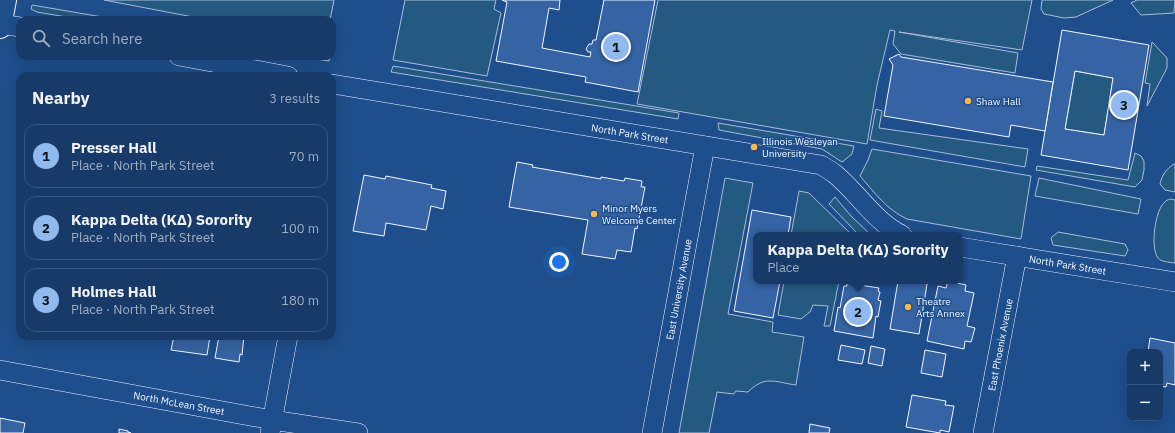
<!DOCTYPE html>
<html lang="en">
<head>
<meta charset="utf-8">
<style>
  body { margin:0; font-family:"IBM Plex Sans",sans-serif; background:#20416f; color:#f1f3f6 }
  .controls { position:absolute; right:12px; bottom:12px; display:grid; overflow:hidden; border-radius:8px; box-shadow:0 4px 16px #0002 }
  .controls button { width:36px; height:36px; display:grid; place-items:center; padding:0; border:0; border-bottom:1px solid #36547d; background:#173a69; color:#f1f3f6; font:20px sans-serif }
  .you { position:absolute; left:559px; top:262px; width:14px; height:14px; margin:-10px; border:3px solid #fff; border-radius:50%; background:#1a73e8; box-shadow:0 0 0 6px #1a73e833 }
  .badge { display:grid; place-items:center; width:26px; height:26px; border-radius:50%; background:#90b9f0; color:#111; font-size:13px; font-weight:700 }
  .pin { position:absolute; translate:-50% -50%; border:2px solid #fff; box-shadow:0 1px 4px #0006 }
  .popup { position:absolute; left:753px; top:232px; width:210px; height:52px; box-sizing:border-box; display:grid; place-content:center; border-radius:8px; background:#173a69; filter:drop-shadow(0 1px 3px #0005); font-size:13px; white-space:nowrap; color:#9eadc0 }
  .popup b { font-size:15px; color:#f1f3f6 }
  .popup::after { content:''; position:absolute; left:50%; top:100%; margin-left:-8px; border:8px solid transparent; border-top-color:#173a69 }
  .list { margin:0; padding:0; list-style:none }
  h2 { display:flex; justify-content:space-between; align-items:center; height:52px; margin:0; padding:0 16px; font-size:17px }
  h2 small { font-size:13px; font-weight:400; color:#9eadc0 }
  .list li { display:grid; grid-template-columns:26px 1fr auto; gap:12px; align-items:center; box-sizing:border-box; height:64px; margin:0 8px 8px; padding:0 8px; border:1px solid #36547d; border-radius:12px }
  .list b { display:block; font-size:15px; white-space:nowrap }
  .list p { margin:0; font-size:13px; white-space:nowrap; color:#9eadc0 }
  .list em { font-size:13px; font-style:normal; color:#9eadc0 }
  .icon { flex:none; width:22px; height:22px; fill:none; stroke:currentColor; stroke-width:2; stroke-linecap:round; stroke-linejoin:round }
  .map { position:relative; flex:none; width:1175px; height:433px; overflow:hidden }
  .search { position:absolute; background:#173a69; box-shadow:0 4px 16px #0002; left:16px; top:16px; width:320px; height:44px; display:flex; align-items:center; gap:10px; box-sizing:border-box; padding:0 14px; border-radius:12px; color:#9eadc0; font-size:15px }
  .panel { position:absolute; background:#173a69; box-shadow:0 4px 16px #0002; left:16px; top:72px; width:320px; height:268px; border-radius:12px }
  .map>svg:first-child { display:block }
</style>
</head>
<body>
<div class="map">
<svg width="1175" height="433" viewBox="0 0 1175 433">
  <rect width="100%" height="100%" fill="#1f4e8c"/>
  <g fill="#245a82" stroke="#a8bbd7">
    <polygon points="104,0 334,0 330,20 209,20"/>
    <polygon points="405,0 496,0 494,9 501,13 487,76 393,60"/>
    <polygon points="658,0 1032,0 1022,50 899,32 1018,53 1015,73 901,54 893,44 895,31 890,30 877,85 867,144 637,104"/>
    <polygon points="1042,0 1113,0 1076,17 1064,18 1044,14 1041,9"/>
    <polygon points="1137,0 1175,0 1174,13 1141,15 1131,3"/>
    <polygon points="32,5 120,20 84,20 37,12 31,9"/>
    <polygon points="1152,42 1167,58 1167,68 1147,106 1150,84 1145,83"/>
    <polygon points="297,56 330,56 329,61"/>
    <polygon points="393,66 679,113 678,119 391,72"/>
    <polygon points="1075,71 1113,78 1104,135 1065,129"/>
    <polygon points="876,109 882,111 879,128 1028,149 1025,167 870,140"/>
    <polygon points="718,123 854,146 852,154 842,162 822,149 719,130"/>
    <path d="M872,149L1031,176L1021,239L907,219C887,210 874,192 860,176L868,160Z"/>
    <polygon points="1135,153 1141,156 1144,161 1144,170 1142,180 1135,187 1036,170 1037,166 1128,180"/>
    <path d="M1174,164H1175V192L1165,190L1160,184C1162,175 1166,169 1174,164Z"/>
    <path d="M725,178L753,183L728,314L773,322L772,332L804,337L796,385C774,382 765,375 748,392L736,391L734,394L717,392L709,433H679Z"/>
    <polygon points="1039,178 1141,199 1138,214 1035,196"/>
    <polygon points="799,191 809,193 852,235 791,235"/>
    <polygon points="835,197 851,216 871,235 859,235 858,234 829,204"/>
    <path d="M1170,199L1175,200V263C1169,262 1161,262 1158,258C1150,248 1155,209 1165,202C1166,200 1168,200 1170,199Z"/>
    <polygon points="1058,232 1125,244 1128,250 1125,256 1053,245 1051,238"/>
    <polygon points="784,281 839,281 830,326 824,326 828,306 813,305 810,312 801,319 778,315"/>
  </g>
  <g fill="#3563a3" stroke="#f2f6ff" fill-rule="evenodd">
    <polygon points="502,0 560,0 559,10 549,8 542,48 590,57 591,52 588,52 586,49 589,44 592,44 593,40 596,40 604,0 655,0 638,92 585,82 586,77 496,61 507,2"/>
    <path d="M1062,30L1149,45L1128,170L1041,155ZM1075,71L1113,78L1104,135L1065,129Z"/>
    <polygon points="899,54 901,57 1053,82 1045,131 1011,125 1009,137 884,116 893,65 889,59"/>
    <polygon points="517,162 533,165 532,167 601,179 601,177 624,181 625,178 642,181 641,187 645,187 637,229 635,228 631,252 617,250 615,259 582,254 588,220 509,207"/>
    <polygon points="364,175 385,179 386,176 432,185 431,188 446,191 443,209 431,206 426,230 386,223 384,236 353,231"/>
    <polygon points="752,210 791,217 788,235 756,235 756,281 780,281 773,318 734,311"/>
    <polygon points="898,281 910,281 927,284 919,334 890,329"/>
    <polygon points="948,281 966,285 965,291 974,293 967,326 975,328 971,342 965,341 964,349 927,341 938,286 946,288"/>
    <polygon points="847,283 879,288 878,291 880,292 878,300 881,301 878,317 876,316 873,338 834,331 838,307 840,308 844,286 847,286"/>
    <polygon points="91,336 112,336 112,339"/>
    <polygon points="174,336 210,336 207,355 171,350"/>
    <polygon points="219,336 244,336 242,355 240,354 239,362 215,358"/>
    <polygon points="1150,338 1175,343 1175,385 1167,383 1166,387 1160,386 1160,352 1148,352"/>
    <polygon points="841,345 865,350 862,364 838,360"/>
    <polygon points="871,346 885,349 882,366 868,363"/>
    <polygon points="925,350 946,354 942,377 921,373"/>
    <polygon points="912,395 946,401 945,405 954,406 949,432 940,430 940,433 906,427"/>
    <polygon points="0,418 25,423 23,433 0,433"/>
    <polygon points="810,424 830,428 829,433 809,433"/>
    <polygon points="119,429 128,431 128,432 131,433 119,433"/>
  </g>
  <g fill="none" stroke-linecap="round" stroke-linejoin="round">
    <defs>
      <g id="street">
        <polyline points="0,24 20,27"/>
        <polyline points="179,56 288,76"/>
        <path id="s1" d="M332,84L821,165C826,168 831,171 835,174C858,193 874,221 902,235"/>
        <path id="s2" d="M960,247L1175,282"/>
        <path id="s3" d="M0,370L272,420L358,433"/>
        <polyline points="270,433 288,336"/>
        <path id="s4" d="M652,433L705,146"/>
        <path id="s5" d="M983,433L1017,256"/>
      </g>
      <polyline id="primary" points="0,27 5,0"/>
    </defs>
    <use href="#street" stroke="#f2f6ff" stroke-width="20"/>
    <use href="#primary" stroke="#f2f6ff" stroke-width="24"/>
    <use href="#street" stroke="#1f4e8c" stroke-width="19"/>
    <use href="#primary" stroke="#1f4e8c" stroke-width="22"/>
  </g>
  <g fill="#ffb74d" stroke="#1f4e8c" stroke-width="1.5">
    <circle cx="968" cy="101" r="4"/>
    <circle cx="754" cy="147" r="4"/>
    <circle cx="594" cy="214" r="4"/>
    <circle cx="908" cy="307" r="4"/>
  </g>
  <g text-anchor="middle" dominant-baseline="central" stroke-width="3" stroke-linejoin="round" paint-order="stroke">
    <g font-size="10" fill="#f2f6ff" stroke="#1f4e8c" text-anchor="start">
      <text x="976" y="101">Shaw Hall</text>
      <text x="762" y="141">Illinois Wesleyan<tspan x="762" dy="12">University</tspan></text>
      <text x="602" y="208">Minor Myers<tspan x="602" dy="12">Welcome Center</tspan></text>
      <text x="916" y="301">Theatre<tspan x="916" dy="12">Arts Annex</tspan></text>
    </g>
    <g font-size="10" fill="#f2f6ff" stroke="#1f4e8c">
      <text stroke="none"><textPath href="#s1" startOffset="302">North Park Street</textPath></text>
      <text stroke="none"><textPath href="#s2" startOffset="109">North Park Street</textPath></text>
      <text stroke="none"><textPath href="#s4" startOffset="146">East University Avenue</textPath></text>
      <text stroke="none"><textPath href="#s5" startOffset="90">East Phoenix Avenue</textPath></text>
      <text stroke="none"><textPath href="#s3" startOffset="182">North McLean Street</textPath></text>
    </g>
  </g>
</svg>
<div class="controls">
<button>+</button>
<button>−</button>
</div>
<div class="you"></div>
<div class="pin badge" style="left:616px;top:47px">1</div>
<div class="pin badge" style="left:858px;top:312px">2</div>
<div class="popup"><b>Kappa Delta (ΚΔ) Sorority</b>Place</div>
<div class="pin badge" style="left:1124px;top:105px">3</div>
<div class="search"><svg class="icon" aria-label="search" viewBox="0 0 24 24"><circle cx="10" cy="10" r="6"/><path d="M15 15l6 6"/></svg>Search here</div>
<section class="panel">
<h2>Nearby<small>3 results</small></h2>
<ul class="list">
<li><span class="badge">1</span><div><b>Presser Hall</b><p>Place · North Park Street</p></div><em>70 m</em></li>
<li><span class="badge">2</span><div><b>Kappa Delta (ΚΔ) Sorority</b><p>Place · North Park Street</p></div><em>100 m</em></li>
<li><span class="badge">3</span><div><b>Holmes Hall</b><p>Place · North Park Street</p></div><em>180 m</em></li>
</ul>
</section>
</div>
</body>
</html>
